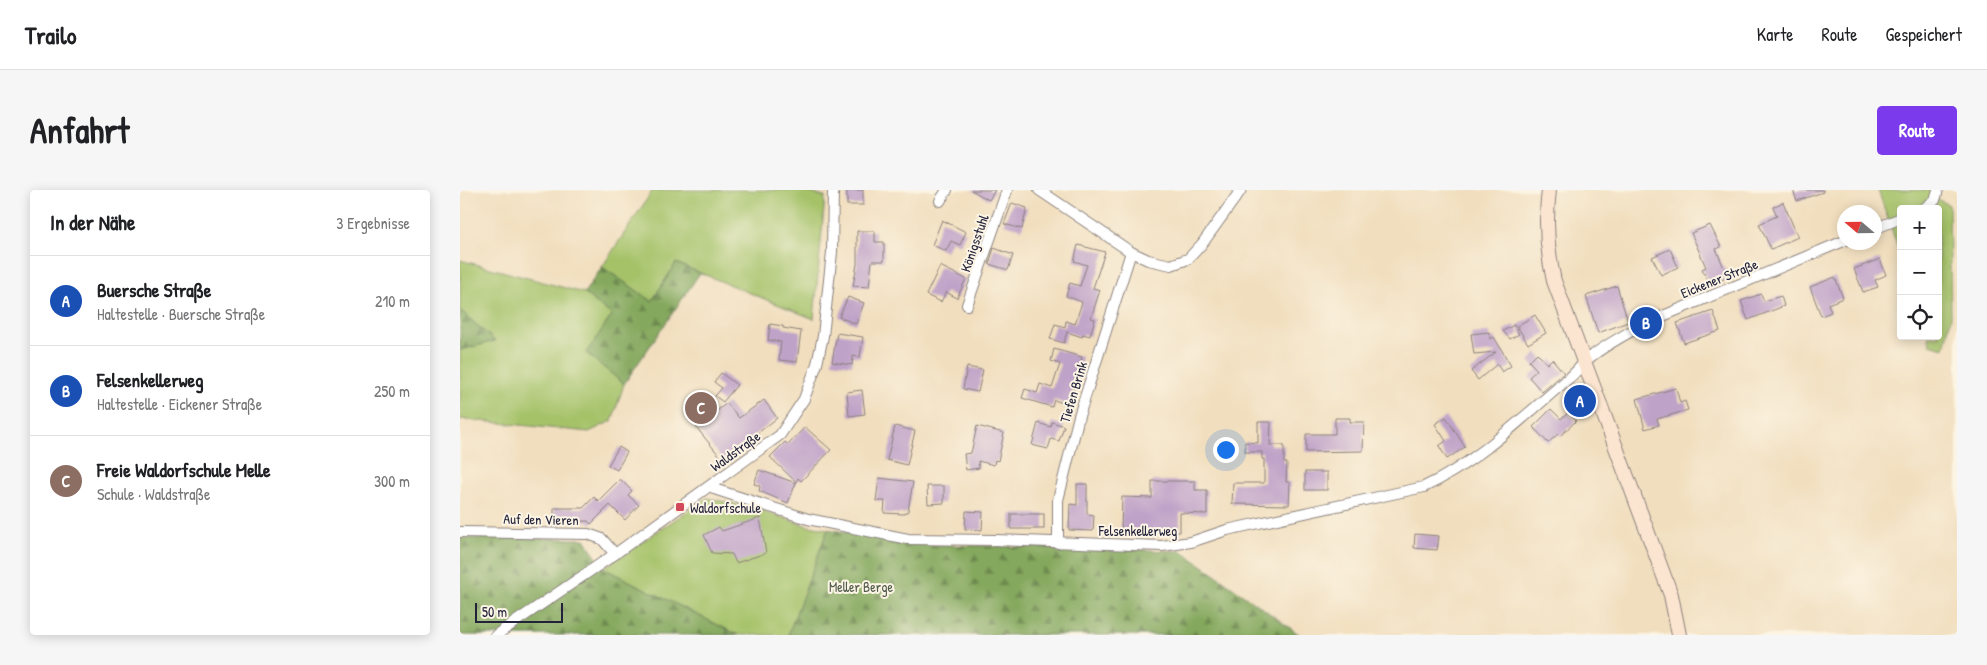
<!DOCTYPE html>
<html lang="de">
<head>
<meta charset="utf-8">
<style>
  body { margin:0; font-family:"Patrick Hand",sans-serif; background:#f6f6f6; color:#202124 }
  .controls { position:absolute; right:15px; top:15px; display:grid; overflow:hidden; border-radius:5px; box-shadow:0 2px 12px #0003 }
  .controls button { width:45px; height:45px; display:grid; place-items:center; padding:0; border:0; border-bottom:1px solid #e0e0e0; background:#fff; color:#202124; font:25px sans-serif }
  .compass { position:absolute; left:1377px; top:15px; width:45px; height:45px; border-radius:50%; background:#fff; box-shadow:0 2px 12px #0003; rotate:290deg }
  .scale { position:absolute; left:15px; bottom:12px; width:88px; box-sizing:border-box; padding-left:5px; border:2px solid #22223b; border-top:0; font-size:14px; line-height:18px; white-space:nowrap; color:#22223b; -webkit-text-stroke:4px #fcf5e5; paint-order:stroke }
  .you { position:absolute; left:765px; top:259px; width:18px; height:18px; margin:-12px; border:4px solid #fff; border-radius:50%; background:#1a73e8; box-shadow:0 0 0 8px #1a73e833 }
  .badge { display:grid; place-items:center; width:32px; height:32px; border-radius:50%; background:#7c3aed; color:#fff; font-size:16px; font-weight:700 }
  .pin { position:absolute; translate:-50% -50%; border:2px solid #fff; box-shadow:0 1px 5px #0006 }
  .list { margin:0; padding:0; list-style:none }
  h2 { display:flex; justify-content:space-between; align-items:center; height:65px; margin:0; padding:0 20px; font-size:21px }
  h2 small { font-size:16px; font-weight:400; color:#757577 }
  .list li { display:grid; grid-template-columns:32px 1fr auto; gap:15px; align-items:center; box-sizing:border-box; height:90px; padding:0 20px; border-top:1px solid #e0e0e0 }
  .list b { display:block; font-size:19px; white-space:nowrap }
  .list p { margin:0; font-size:16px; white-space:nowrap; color:#757577 }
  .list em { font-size:16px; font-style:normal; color:#757577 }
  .icon { flex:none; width:28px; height:28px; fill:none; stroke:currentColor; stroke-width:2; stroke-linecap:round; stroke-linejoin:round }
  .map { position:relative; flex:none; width:1497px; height:445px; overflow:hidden; border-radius:5px }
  header { display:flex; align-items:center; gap:30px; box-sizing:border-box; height:70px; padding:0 25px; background:#fff; border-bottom:1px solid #e0e0e0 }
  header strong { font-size:24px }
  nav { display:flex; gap:28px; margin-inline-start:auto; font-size:18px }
  .intro { display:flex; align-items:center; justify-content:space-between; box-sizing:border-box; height:120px; padding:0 30px }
  h1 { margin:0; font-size:35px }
  .button { padding:12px 22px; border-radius:5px; background:#7c3aed; color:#fff; font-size:18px; font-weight:700 }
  main { display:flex; gap:30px; padding:0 30px }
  aside { flex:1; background:#fff; border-radius:5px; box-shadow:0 2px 12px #0003 }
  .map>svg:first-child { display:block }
</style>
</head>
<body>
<header>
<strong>Trailo</strong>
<nav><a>Karte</a><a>Route</a><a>Gespeichert</a></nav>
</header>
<div class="intro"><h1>Anfahrt</h1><a class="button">Route</a></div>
<main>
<aside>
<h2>In der Nähe<small>3 Ergebnisse</small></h2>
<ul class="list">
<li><span class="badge" style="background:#1a4fb4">A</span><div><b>Buersche Straße</b><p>Haltestelle · Buersche Straße</p></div><em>210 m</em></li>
<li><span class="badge" style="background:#1a4fb4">B</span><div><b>Felsenkellerweg</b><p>Haltestelle · Eickener Straße</p></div><em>250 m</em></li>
<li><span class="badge" style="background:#8d6e63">C</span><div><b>Freie Waldorfschule Melle</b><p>Schule · Waldstraße</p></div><em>300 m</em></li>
</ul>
</aside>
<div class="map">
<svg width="1497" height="445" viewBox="0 0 1497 445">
  <defs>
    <pattern id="forest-firs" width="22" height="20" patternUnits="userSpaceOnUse" patternTransform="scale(1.25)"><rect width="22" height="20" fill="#84a85d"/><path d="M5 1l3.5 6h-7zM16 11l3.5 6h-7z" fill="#6c884e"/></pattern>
  </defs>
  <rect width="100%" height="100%" fill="#fcf5e5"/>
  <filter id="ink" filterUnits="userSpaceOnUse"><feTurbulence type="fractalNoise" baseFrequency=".02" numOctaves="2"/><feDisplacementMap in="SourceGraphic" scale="10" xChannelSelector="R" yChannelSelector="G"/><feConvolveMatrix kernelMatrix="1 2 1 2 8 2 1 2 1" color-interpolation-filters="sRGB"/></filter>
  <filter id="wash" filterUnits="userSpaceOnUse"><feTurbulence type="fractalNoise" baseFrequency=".0096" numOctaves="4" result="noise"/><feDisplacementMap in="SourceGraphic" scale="20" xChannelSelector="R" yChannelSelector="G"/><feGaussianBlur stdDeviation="1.12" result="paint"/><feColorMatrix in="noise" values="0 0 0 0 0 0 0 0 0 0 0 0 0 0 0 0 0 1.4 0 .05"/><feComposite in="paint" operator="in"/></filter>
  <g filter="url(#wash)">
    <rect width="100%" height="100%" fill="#f1debe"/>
    <g fill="#a5c269" stroke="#647252">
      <polygon points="193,0 341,0 365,7 354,129 216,73 192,111 142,77"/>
      <polygon points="1418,0 1472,0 1475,8 1489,15 1491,127 1484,158 1470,154 1468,146 1478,146 1478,19 1441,19 1441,67"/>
      <polygon points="0,70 124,103 152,125 127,163 164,194 152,231 129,242 0,229 0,160 35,151 0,120"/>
      <polygon points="247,308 297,319 348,336 368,339 328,445 278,445 143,378"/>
    </g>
    <g fill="url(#forest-firs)" stroke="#53654c">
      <polygon points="216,73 240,83 164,194 126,163 152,125 124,103 142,77 192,111"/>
      <polygon points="0,120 35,151 0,160"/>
      <polygon points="368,339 449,354 722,361 840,445 328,445"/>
      <polygon points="0,348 125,349 143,378 278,445 0,445"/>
    </g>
    <g id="blocks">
      <g fill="#bfa2c8">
        <rect x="387" y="0" width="16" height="15"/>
        <polygon points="511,0 535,0 529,10"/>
        <polygon points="1333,0 1363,0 1363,2 1337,11"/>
        <polygon points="1323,12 1338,47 1311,59 1299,34 1317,26 1313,17"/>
        <polygon points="552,13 567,18 562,39 544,34"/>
        <polygon points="482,30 506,42 500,55 491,51 486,61 472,55"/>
        <polygon points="1250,35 1261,57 1256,59 1268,87 1250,95 1242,79 1246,77 1231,43"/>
        <polygon points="397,41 415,41 415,52 424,52 424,71 412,71 409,97 393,96 397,74"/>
        <polygon points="618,55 645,62 633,98 640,100 631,128 635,129 630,146 623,144 622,147 607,142 604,153 590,149 595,134 605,137 606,131 615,134 622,112 606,106 610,93 620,96 627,75 614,71"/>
        <polygon points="534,58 553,65 548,80 529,74"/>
        <polygon points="1210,59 1218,77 1201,85 1192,67"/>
        <polygon points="1420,69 1426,85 1415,90 1418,97 1403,102 1394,79"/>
        <polygon points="480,76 506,89 497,108 486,102 481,112 466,105"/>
        <polygon points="1375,87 1383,108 1368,114 1371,122 1361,126 1350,97"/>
        <polygon points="1157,96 1168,132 1138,143 1126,106"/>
        <polygon points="1301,104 1304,111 1321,106 1324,116 1288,130 1281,111"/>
        <polygon points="388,107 404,113 396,134 379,127"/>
        <polygon points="1253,121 1260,141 1224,153 1217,133"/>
        <polygon points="1075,125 1086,143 1068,154 1057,136"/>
        <polygon points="310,134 323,136 323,138 341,141 337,172 319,170 321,152 308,150"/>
        <polygon points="1054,135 1059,144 1050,149 1043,141"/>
        <polygon points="1029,142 1030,149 1034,147 1051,176 1042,182 1037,174 1018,190 1011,181 1036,162 1014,164 1011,144"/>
        <polygon points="377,143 403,147 400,167 393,166 392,175 372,172"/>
        <polygon points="594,159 622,167 609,215 594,210 592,217 562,208 565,199 577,203 580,194 592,198 600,174 591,171"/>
        <polygon points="1077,163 1087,174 1092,169 1104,183 1082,202 1069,187 1077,180 1069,171"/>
        <polygon points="507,177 523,180 518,202 503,199"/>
        <polygon points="261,183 277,195 263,212 255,206 262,198 254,192"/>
        <polygon points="1216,198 1220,213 1225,211 1228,220 1197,229 1199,235 1185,239 1177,209"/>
        <polygon points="402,200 405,224 389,226 387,202"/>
        <polygon points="304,210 317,228 263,270 236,237 267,213 279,228"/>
        <polygon points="1091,219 1101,229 1108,223 1116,231 1100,246 1098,244 1088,253 1073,237"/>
        <polygon points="986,227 1005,257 987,269 979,256 986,251 975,234"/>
        <polygon points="875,228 890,228 890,232 904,232 903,261 846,262 846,244 875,244"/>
        <polygon points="592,232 604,236 599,251 591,249 588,259 572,255 578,233 591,237"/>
        <polygon points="798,232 811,232 810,255 824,255 824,273 827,273 826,292 830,292 829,315 772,314 773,293 804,293 804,269 802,269 802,262 785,262 785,252 798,253"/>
        <polygon points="435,236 455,241 447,275 427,270"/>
        <polygon points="517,236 544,243 538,271 535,270 534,275 518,271 519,278 506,280 504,264 511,263"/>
        <polygon points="345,237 371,260 341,291 338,288 336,292 310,267 325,252 328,255"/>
        <polygon points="159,257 167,262 157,280 148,275"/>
        <polygon points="299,280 336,293 328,313 299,301 300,296 294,294"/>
        <rect x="845" y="282" width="22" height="18"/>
        <polygon points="419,288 453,292 448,321 444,324 424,323 425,311 416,311"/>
        <polygon points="160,289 172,301 168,305 179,315 165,330 150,315 131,334 128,331 94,332 94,318 123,318 134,307 138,311"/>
        <polygon points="692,291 735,291 735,300 747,300 747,324 720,323 720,342 661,343 662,307 692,308"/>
        <polygon points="617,294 627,294 627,324 634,325 633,341 609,340 610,314 617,315"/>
        <polygon points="467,296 484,296 484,313 468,314"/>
        <polygon points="506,321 523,322 522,340 505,339"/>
        <rect x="551" y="324" width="33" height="15"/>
        <polygon points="300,328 306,363 276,373 272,364 252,363 244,345 259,337 262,341"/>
        <polygon points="955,344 979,346 977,360 954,358"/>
      </g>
    </g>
  </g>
  <g filter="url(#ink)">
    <use href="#blocks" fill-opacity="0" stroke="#8a807c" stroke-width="1"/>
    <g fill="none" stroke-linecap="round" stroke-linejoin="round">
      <defs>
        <g id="minor">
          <polyline points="579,0 671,62 688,70 711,75 728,69 742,54 781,0"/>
          <polyline points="480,11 487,0"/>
          <polyline points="1463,19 1475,10 1478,0"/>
          <polyline points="1414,39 1441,28"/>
          <polyline points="507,115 547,0"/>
          <path d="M251,296L257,300L348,329L448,349L536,350L702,356L731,352L767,340L964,297C1019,271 1062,228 1108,189C1117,182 1123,172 1133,165C1149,153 1168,143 1186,133L1384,51"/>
          <polyline points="0,342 128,344 142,349 155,364"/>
          <polyline points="598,353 598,310 619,226 671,62"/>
          <polyline points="36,445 155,364 320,245 344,209 357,174 363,146 372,62 373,0"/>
        </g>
        <path id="secondary" d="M1089,0C1085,31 1087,61 1094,91L1211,405L1219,445"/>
      </defs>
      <use href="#minor" stroke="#8a807c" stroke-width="12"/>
      <use href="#secondary" stroke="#8a807c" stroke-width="16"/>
      <use href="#minor" stroke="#fff" stroke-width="10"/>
      <use href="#secondary" stroke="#fce5d0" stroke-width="14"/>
    </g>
  </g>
  <rect fill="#d1495b" stroke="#fcf5e5" stroke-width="2" x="215" y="312" width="10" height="10" rx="2.5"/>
  <g text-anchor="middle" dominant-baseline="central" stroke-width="4" stroke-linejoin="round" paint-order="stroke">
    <g font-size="14" fill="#22223b" stroke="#fcf5e5">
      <text transform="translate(514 53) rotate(-71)">Königsstuhl</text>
      <text transform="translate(1259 88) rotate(-22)">Eickener Straße</text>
      <text transform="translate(613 202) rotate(-73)">Tiefen Brink</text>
      <text transform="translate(275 261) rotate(-36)">Waldstraße</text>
      <text transform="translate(81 329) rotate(1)">Auf den Vieren</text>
      <text x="678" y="340">Felsenkellerweg</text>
    </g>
    <g font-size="14" fill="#22223b" stroke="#fcf5e5" text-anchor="start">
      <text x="230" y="317">Waldorfschule</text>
    </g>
    <g font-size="14" fill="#505a4b" stroke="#fcf5e5">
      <text x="401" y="396">Meller Berge</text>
    </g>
  </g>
</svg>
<div class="controls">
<button>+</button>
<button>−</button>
<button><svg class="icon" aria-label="locate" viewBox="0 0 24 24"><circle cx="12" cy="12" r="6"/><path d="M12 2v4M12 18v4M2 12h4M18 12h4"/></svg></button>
</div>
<svg class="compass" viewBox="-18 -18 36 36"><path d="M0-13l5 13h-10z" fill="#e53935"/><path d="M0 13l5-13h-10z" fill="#757577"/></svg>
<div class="scale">50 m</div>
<div class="you"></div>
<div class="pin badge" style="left:1120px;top:211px;background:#1a4fb4">A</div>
<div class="pin badge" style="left:1186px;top:133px;background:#1a4fb4">B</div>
<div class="pin badge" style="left:241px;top:218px;background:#8d6e63">C</div>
</div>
</main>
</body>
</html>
